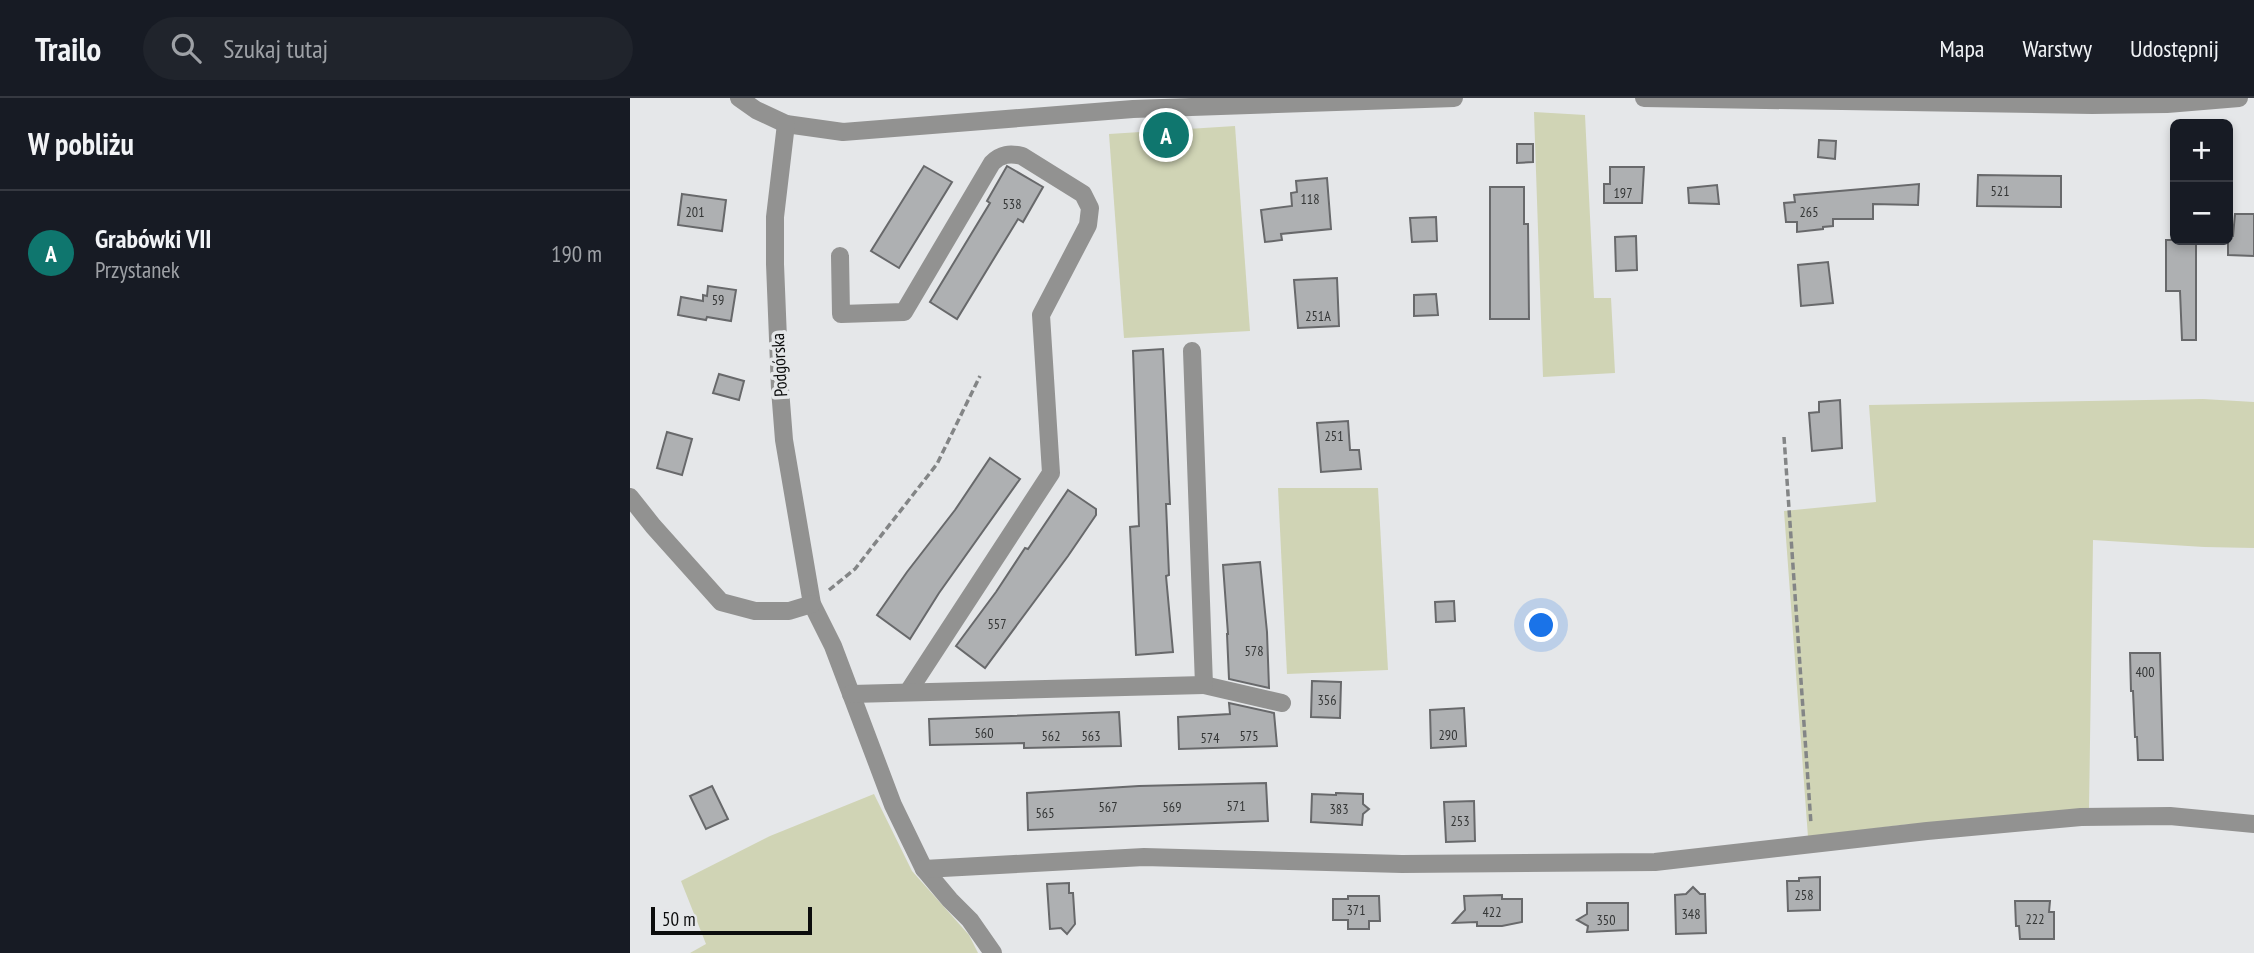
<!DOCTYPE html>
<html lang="pl">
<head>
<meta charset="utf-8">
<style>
  body { margin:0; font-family:"PT Sans Narrow",sans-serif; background:#20242c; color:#f1f3f6 }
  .controls { position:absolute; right:21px; top:21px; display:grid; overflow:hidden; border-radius:10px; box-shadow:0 4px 10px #0003 }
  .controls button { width:63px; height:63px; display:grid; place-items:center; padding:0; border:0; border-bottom:2px solid #363941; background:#171b24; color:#f1f3f6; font:35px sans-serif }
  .scale { position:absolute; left:21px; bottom:18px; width:161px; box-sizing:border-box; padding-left:7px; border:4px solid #0c0d0d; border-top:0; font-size:19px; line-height:24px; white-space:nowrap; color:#0c0d0d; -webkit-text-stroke:5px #e5e7e9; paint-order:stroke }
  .you { position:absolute; left:912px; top:528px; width:24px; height:24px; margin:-18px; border:5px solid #fff; border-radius:50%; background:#1a73e8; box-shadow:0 0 0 10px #1a73e833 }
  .badge { display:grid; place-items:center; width:46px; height:46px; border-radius:50%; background:#0f766e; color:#fff; font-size:23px; font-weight:700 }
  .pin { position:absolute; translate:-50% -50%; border:4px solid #fff; box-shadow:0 2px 7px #0006 }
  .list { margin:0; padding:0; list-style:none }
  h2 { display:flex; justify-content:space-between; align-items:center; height:91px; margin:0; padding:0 28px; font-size:30px }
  h2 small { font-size:23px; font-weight:400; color:#9ea1a6 }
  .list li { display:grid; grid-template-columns:46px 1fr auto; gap:21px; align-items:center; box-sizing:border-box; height:126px; padding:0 28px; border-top:2px solid #363941 }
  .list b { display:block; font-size:26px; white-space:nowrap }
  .list p { margin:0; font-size:23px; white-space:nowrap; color:#9ea1a6 }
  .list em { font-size:23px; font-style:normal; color:#9ea1a6 }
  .icon { flex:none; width:38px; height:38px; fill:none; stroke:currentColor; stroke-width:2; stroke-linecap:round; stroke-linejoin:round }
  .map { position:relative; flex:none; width:1624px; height:855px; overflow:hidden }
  header { display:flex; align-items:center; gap:42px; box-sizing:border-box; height:98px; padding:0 35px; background:#171b24; border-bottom:2px solid #363941 }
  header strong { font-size:33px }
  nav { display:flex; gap:38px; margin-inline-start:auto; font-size:24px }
  .search { width:490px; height:63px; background:#20242c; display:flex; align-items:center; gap:18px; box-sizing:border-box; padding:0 24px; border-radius:38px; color:#9ea1a6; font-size:26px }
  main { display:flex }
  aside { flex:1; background:#171b24 }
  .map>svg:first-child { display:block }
</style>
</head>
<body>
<header>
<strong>Trailo</strong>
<div class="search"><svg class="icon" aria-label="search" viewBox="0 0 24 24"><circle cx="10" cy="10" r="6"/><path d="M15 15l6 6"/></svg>Szukaj tutaj</div>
<nav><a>Mapa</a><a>Warstwy</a><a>Udostępnij</a></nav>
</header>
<main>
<aside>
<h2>W pobliżu<small></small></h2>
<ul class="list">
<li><span class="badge">A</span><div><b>Grabówki VII</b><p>Przystanek</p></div><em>190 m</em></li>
</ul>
</aside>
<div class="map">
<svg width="1624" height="855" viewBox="0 0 1624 855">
  <rect width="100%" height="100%" fill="#e5e7e9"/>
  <g fill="#d0d4b5">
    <polygon points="904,14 955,17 964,200 981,200 985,275 913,279"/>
    <polygon points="605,28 620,233 494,240 479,36"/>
    <polygon points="1573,301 1624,304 1624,450 1574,449 1463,442 1459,712 1271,727 1178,739 1154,413 1246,404 1239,307"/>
    <polygon points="648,390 748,390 758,572 657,576"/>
    <polygon points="244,696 282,773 339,837 348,855 60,855 76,846 51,783 140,738"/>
  </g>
  <g fill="#aeb0b2" stroke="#68696b" stroke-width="2">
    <polygon points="1189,42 1206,43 1205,61 1188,59"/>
    <polygon points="887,46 903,46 903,64 887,65"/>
    <polygon points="294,68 322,84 269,170 241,153"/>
    <polygon points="377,68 413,89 393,124 388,121 327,221 300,204 360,105 357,103"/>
    <polygon points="980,69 1014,69 1012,105 974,105 974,86 980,86"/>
    <polygon points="1348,77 1431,78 1431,109 1347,108"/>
    <polygon points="697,80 701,131 651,136 652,142 635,144 631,112 662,108 661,95 667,94 666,83"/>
    <polygon points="1289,86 1288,107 1243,106 1243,121 1203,121 1203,128 1193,129 1193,131 1167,134 1167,124 1156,124 1154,105 1165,104 1164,97"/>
    <polygon points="1087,87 1089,106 1059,105 1058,90"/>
    <polygon points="860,89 894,89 894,126 898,126 899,221 860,221"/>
    <polygon points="52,96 96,102 92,133 48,127"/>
    <polygon points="1605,116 1624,116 1624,158 1598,157 1598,138 1603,138"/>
    <polygon points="806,119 807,143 782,144 780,120"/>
    <polygon points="1006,138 1007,172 986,173 985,139"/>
    <polygon points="1536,142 1566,142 1566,242 1552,242 1550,193 1536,193"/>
    <polygon points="1198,164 1203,205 1171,208 1168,167"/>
    <polygon points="707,180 709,228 668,230 664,182"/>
    <polygon points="78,188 106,192 101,223 77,219 76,222 48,217 51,199 73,203 73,197 77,198"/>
    <polygon points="806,196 808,217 784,218 784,197"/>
    <polygon points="533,251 540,406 536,406 539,477 536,478 543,554 506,557 500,429 509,428 503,253"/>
    <polygon points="89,276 114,283 109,302 83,295"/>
    <polygon points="1210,302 1212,350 1182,353 1179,315 1189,314 1189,304"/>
    <polygon points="718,323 720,352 729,352 731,371 691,374 687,325"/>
    <polygon points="37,334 62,341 52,377 27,370"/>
    <polygon points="360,360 390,381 309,495 280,541 247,517 277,474 325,412"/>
    <polygon points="438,392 466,411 466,417 438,458 355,570 326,548 366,494 395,450 398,451"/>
    <polygon points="630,464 637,534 639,590 599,581 597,536 598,536 593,467"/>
    <polygon points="824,503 825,523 806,524 805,504"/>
    <polygon points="1500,555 1530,555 1533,662 1508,662 1507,639 1505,639 1503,593 1501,593"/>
    <polygon points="682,583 711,584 710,620 681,619"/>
    <polygon points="599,605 644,615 647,648 549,651 548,619 600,616"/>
    <polygon points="834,610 836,648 801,650 800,612"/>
    <polygon points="489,614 491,648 394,650 394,645 300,647 299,621"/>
    <polygon points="636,685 638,723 398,732 397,695 509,688"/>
    <polygon points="82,688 98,721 76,731 60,698"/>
    <polygon points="706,695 733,696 733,706 739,711 733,716 732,727 681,724 682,696 706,697"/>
    <polygon points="844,703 845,743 816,744 814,704"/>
    <polygon points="1190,779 1190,812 1158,813 1157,783 1169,783 1169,780"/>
    <polygon points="439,785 439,795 443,795 445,826 437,836 431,830 420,831 417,786"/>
    <polygon points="1063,789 1070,796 1075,796 1076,835 1046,836 1045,797 1056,796"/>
    <polygon points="872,797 872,801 892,801 892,824 872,828 847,828 847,824 823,825 835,812 834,798"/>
    <polygon points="718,798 749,798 750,823 739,823 739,831 718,831 718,822 703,822 703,801 718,801"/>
    <polygon points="1385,803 1420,803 1419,814 1424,814 1424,841 1390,841 1389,828 1386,828"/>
    <polygon points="957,805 998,805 998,832 957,834 958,828 947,822 957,816"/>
  </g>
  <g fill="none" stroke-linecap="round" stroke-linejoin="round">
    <g stroke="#838586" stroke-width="3.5" stroke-dasharray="7 3.5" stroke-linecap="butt">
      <polyline points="1154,339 1181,726"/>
      <polyline points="199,492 225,471 307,366 350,278"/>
    </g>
    <g stroke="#929291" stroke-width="18">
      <polyline points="109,0 126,12 156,26 213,34 503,11 824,0"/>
      <polyline points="1014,0 1462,7 1537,6 1609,0"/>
      <polyline points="156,26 145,119 145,166 150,291 154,342 182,506 203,548 263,707 294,771 320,802 340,822 363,855"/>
      <path d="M210,158L211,216L274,214L362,65C371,56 380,55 392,58L453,96L460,110L458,127L411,217L421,375L278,594"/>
      <polyline points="0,399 23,428 91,504 125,513 159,513 182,506"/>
      <polyline points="574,587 652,605"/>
      <polyline points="221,596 574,587 562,253"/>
      <polyline points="294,771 514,759 772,766 1025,764 1297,733 1451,719 1540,718 1624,726"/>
    </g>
  </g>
  <g text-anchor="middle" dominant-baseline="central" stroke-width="7" stroke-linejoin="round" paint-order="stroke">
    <g font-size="14" fill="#343636">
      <text x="1370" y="93">521</text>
      <text x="993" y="95">197</text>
      <text x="680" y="101">118</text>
      <text x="382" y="106">538</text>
      <text x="65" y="114">201</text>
      <text x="1179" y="114">265</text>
      <text x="88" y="202">59</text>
      <text x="688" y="218">251A</text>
      <text x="704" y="338">251</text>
      <text x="367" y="526">557</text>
      <text x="624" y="553">578</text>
      <text x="1515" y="574">400</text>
      <text x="697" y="602">356</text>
      <text x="354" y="635">560</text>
      <text x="818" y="637">290</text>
      <text x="421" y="638">562</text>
      <text x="461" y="638">563</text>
      <text x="619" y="638">575</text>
      <text x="580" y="640">574</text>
      <text x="606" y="708">571</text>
      <text x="478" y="709">567</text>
      <text x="542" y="709">569</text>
      <text x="709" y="711">383</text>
      <text x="415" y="715">565</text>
      <text x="830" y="723">253</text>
      <text x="1174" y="797">258</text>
      <text x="726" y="812">371</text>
      <text x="862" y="814">422</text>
      <text x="1061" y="816">348</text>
      <text x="1405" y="821">222</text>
      <text x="976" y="822">350</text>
    </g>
    <g font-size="18" fill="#0c0d0d" stroke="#e5e7e9">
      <text transform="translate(149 267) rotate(-93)">Podgórska</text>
    </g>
  </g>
</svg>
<div class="controls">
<button>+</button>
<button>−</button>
</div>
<div class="scale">50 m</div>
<div class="you"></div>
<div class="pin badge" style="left:536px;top:37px">A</div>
</div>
</main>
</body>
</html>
